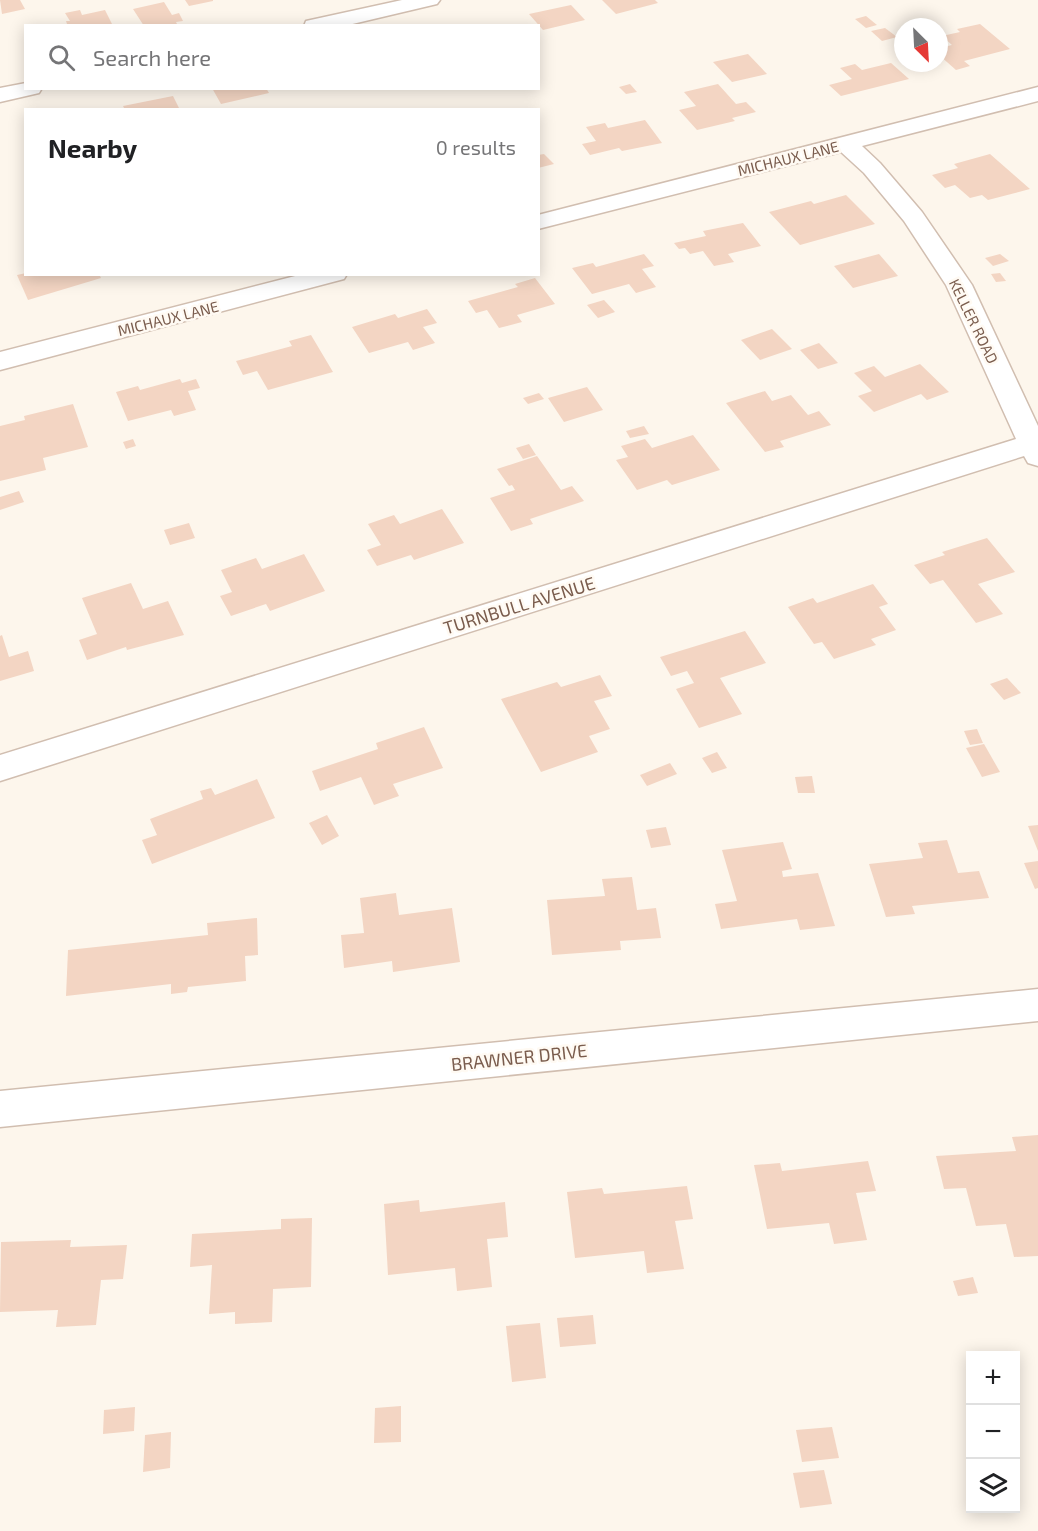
<!DOCTYPE html>
<html lang="en">
<head>
<meta charset="utf-8">
<style>
  body { margin:0; font-family:"Exo 2",sans-serif; background:#f6f6f6; color:#202124 }
  .controls { position:absolute; right:18px; bottom:18px; display:grid; overflow:hidden; border-radius:0px; box-shadow:0 3px 15px #0003 }
  .controls button { width:54px; height:54px; display:grid; place-items:center; padding:0; border:0; border-bottom:2px solid #e0e0e0; background:#fff; color:#202124; font:30px sans-serif }
  .compass { position:absolute; left:894px; top:18px; width:54px; height:54px; border-radius:50%; background:#fff; box-shadow:0 3px 15px #0003; rotate:156deg }
  .list { margin:0; padding:0; list-style:none }
  h2 { display:flex; justify-content:space-between; align-items:center; height:78px; margin:0; padding:0 24px; font-size:26px }
  h2 small { font-size:20px; font-weight:400; color:#757577 }
  .icon { flex:none; width:33px; height:33px; fill:none; stroke:currentColor; stroke-width:2; stroke-linecap:round; stroke-linejoin:round }
  .map { position:relative; flex:none; width:1038px; height:1531px; overflow:hidden }
  .search { position:absolute; background:#fff; box-shadow:0 3px 15px #0003; left:24px; top:24px; width:516px; height:66px; display:flex; align-items:center; gap:15px; box-sizing:border-box; padding:0 21px; border-radius:0px; color:#757577; font-size:22px }
  .panel { position:absolute; background:#fff; box-shadow:0 3px 15px #0003; left:24px; top:108px; width:516px; height:168px; border-radius:0px }
  .map>svg:first-child { display:block }
</style>
</head>
<body>
<div class="map">
<svg width="1038" height="1531" viewBox="0 0 1038 1531">
  <rect width="100%" height="100%" fill="#fdf6ec"/>
  <g fill="#f3d5c3">
    <polygon points="0,0 20,0 25,9 2,14"/>
    <polygon points="185,0 213,0 213,1 189,6"/>
    <polygon points="602,0 655,0 658,3 616,14"/>
    <polygon points="164,2 172,15 179,13 183,21 176,22 178,26 144,26 133,9"/>
    <polygon points="571,5 585,20 543,30 529,14"/>
    <polygon points="80,10 82,15 105,10 113,26 67,24 66,21 70,21 65,13"/>
    <polygon points="866,16 877,25 866,28 855,19"/>
    <polygon points="980,24 1010,49 964,61 970,66 956,70 939,55 939,48 952,45 942,36 960,32 957,29"/>
    <polygon points="885,28 897,37 882,41 871,31"/>
    <polygon points="748,54 767,74 732,82 713,62"/>
    <polygon points="891,63 909,79 841,96 829,85 852,79 840,68 855,64 862,70"/>
    <polygon points="630,84 637,92 626,94 619,87"/>
    <polygon points="718,84 736,104 746,102 756,112 732,118 735,121 697,130 679,110 696,106 684,92"/>
    <polygon points="212,88 266,88 269,93 221,104"/>
    <polygon points="173,96 180,110 125,110 123,106"/>
    <polygon points="645,120 662,143 622,151 619,148 590,155 582,144 596,141 586,127 605,123 608,128"/>
    <polygon points="544,154 554,164 538,168 538,155"/>
    <polygon points="990,154 1030,189 988,200 982,195 970,198 955,185 945,188 932,175 958,168 954,164"/>
    <polygon points="846,195 875,224 800,245 769,212 811,201 814,204"/>
    <polygon points="743,223 761,246 728,254 734,262 714,266 703,251 690,254 685,248 679,249 674,243 706,236 703,231"/>
    <polygon points="644,254 654,266 642,269 656,287 636,293 629,284 592,294 572,268 593,263 596,267"/>
    <polygon points="879,254 898,276 853,288 834,266"/>
    <polygon points="1000,254 1009,261 993,266 985,258"/>
    <polygon points="26,273 99,274 101,278 28,300 17,275"/>
    <polygon points="1000,273 1006,281 996,282 991,274"/>
    <polygon points="535,278 555,304 517,315 522,322 499,328 487,310 476,313 468,301 518,287 515,284"/>
    <polygon points="604,300 615,312 598,318 587,305"/>
    <polygon points="427,309 437,323 423,327 435,343 413,350 408,342 369,353 352,327 395,314 398,318"/>
    <polygon points="772,329 792,349 760,360 741,340"/>
    <polygon points="311,335 333,372 268,390 257,371 243,375 236,361 292,346 289,341"/>
    <polygon points="819,343 838,363 818,369 800,350"/>
    <polygon points="920,364 949,392 927,400 921,394 874,412 858,396 872,391 854,373 874,366 885,377"/>
    <polygon points="180,379 182,383 196,379 200,388 188,391 196,410 174,416 171,410 128,421 116,392 138,386 140,390"/>
    <polygon points="587,387 603,410 564,422 548,398"/>
    <polygon points="765,391 772,401 791,395 808,415 819,411 831,425 780,441 784,447 765,452 726,403"/>
    <polygon points="539,393 544,399 528,404 523,398"/>
    <polygon points="73,404 88,447 43,458 46,470 0,481 0,426 25,420 24,416"/>
    <polygon points="644,426 649,434 630,438 626,431"/>
    <polygon points="693,435 720,470 672,485 667,480 637,490 616,460 628,457 621,446 645,439 652,448"/>
    <polygon points="133,439 136,446 126,449 123,442"/>
    <polygon points="529,444 536,455 523,459 516,448"/>
    <polygon points="537,456 561,490 572,486 584,501 530,519 533,524 511,531 490,498 515,490 512,485 509,486 497,469"/>
    <polygon points="19,491 24,502 0,510 0,497"/>
    <polygon points="442,509 464,543 414,560 411,555 377,566 367,550 381,545 368,524 394,515 400,524"/>
    <polygon points="189,523 195,538 170,545 164,530"/>
    <polygon points="987,538 1015,572 978,584 1003,614 976,623 943,580 930,584 914,565 945,555 942,552"/>
    <polygon points="304,554 325,591 270,611 266,604 231,616 220,596 232,592 221,570 256,558 262,569"/>
    <polygon points="131,583 143,609 168,601 184,635 127,650 126,647 87,660 79,640 97,634 82,598"/>
    <polygon points="873,584 888,604 879,607 896,630 871,639 876,645 834,659 822,642 814,644 788,607 813,598 817,603"/>
    <polygon points="745,631 766,663 720,678 742,714 699,728 676,689 694,683 687,671 671,676 660,657"/>
    <polygon points="2,635 9,657 28,651 34,671 0,681 0,636"/>
    <polygon points="600,675 612,696 594,701 610,729 589,736 598,752 541,772 501,699 557,682 561,687"/>
    <polygon points="1007,678 1021,693 1004,700 990,684"/>
    <polygon points="424,727 443,768 393,784 399,796 374,805 361,777 320,791 312,771 378,749 376,743"/>
    <polygon points="977,729 983,743 970,745 964,731"/>
    <polygon points="984,744 1000,772 982,777 966,748"/>
    <polygon points="717,752 727,768 712,773 702,758"/>
    <polygon points="670,763 677,774 647,786 640,775"/>
    <polygon points="812,776 815,793 798,793 795,777"/>
    <polygon points="257,779 275,818 152,864 142,840 157,835 150,819 203,799 200,791 211,788 215,795"/>
    <polygon points="327,815 339,836 322,845 309,823"/>
    <polygon points="1038,825 1038,851 1028,826"/>
    <polygon points="666,827 671,845 651,848 646,830"/>
    <polygon points="947,840 958,873 979,871 989,898 912,906 915,914 886,917 869,864 923,858 918,843"/>
    <polygon points="783,842 792,869 782,871 783,877 818,873 835,926 800,930 797,919 721,929 715,904 737,901 722,850"/>
    <polygon points="1038,861 1038,888 1035,889 1024,863"/>
    <polygon points="632,877 637,910 656,908 661,938 620,941 621,950 552,955 547,900 605,896 602,879"/>
    <polygon points="396,893 399,915 452,908 460,962 393,972 392,961 344,968 341,935 364,933 360,898"/>
    <polygon points="257,918 258,955 245,956 246,981 188,987 187,992 171,994 171,984 66,996 68,950 208,935 207,923"/>
    <polygon points="1038,1135 1038,1256 1014,1257 1006,1224 976,1226 966,1188 944,1189 936,1156 1016,1151 1012,1137"/>
    <polygon points="868,1161 876,1191 856,1193 867,1240 834,1244 829,1223 767,1229 754,1165 780,1163 782,1171"/>
    <polygon points="687,1186 693,1219 675,1221 684,1269 647,1273 644,1251 575,1258 567,1192 602,1188 604,1194"/>
    <polygon points="419,1200 420,1212 505,1202 508,1237 487,1239 492,1287 457,1291 455,1268 388,1275 384,1204"/>
    <polygon points="312,1218 311,1287 273,1289 272,1322 235,1324 235,1312 209,1314 212,1265 190,1267 192,1234 281,1229 281,1219"/>
    <polygon points="71,1240 70,1247 127,1245 123,1279 101,1280 96,1325 56,1327 58,1310 0,1312 1,1242"/>
    <polygon points="973,1277 978,1293 958,1296 953,1281"/>
    <polygon points="593,1315 596,1344 560,1347 557,1318"/>
    <polygon points="540,1323 546,1378 512,1382 506,1326"/>
    <polygon points="401,1406 401,1442 374,1443 375,1408"/>
    <polygon points="135,1407 134,1431 103,1434 104,1410"/>
    <polygon points="832,1427 839,1458 802,1462 796,1430"/>
    <polygon points="171,1432 170,1468 143,1472 145,1435"/>
    <polygon points="824,1470 832,1504 800,1508 793,1473"/>
  </g>
  <g fill="none" stroke-linecap="round" stroke-linejoin="round">
    <defs>
      <g id="minor">
        <polygon points="402,0 440,0 437,4 344,26 304,26 306,21"/>
        <polygon points="26,83 26,88 42,88 39,93 0,102 0,88"/>
        <polygon points="1038,87 1038,101 862,146 880,163 922,212 972,285 1038,426 1038,466 1028,463 1024,456 0,781 0,755 1016,439 946,285 904,221 864,173 841,152 538,229 538,215"/>
        <polygon points="303,274 347,274 344,279 0,370 0,352"/>
        <polygon points="1038,989 1038,1021 0,1127 0,1091"/>
      </g>
    </defs>
    <use href="#minor" stroke="#d1beb0" stroke-width="3"/>
    <use href="#minor" fill="#fff" fill-rule="evenodd"/>
  </g>
  <g text-anchor="middle" dominant-baseline="central" stroke-width="5" stroke-linejoin="round" paint-order="stroke">
    <g font-size="15" fill="#7a5c4d" stroke="#fffaf3">
      <text transform="translate(788 158) rotate(-14)">MICHAUX LANE</text>
      <text transform="translate(168 318) rotate(-14)">MICHAUX LANE</text>
      <text transform="translate(974 321) rotate(64)">KELLER ROAD</text>
    </g>
    <g font-size="18" fill="#7a5c4d" stroke="#fffaf3">
      <text transform="translate(519 605) rotate(-17)">TURNBULL AVENUE</text>
      <text transform="translate(519 1057) rotate(-6)">BRAWNER DRIVE</text>
    </g>
  </g>
</svg>
<div class="controls">
<button>+</button>
<button>−</button>
<button><svg class="icon" aria-label="layers" viewBox="0 0 24 24"><path d="M12 4l9 5-9 5-9-5zM3 14l9 5 9-5"/></svg></button>
</div>
<svg class="compass" viewBox="-18 -18 36 36"><path d="M0-13l5 13h-10z" fill="#e53935"/><path d="M0 13l5-13h-10z" fill="#757577"/></svg>
<div class="search"><svg class="icon" aria-label="search" viewBox="0 0 24 24"><circle cx="10" cy="10" r="6"/><path d="M15 15l6 6"/></svg>Search here</div>
<section class="panel">
<h2>Nearby<small>0 results</small></h2>
<ul class="list">
</ul>
</section>
</div>
</body>
</html>
